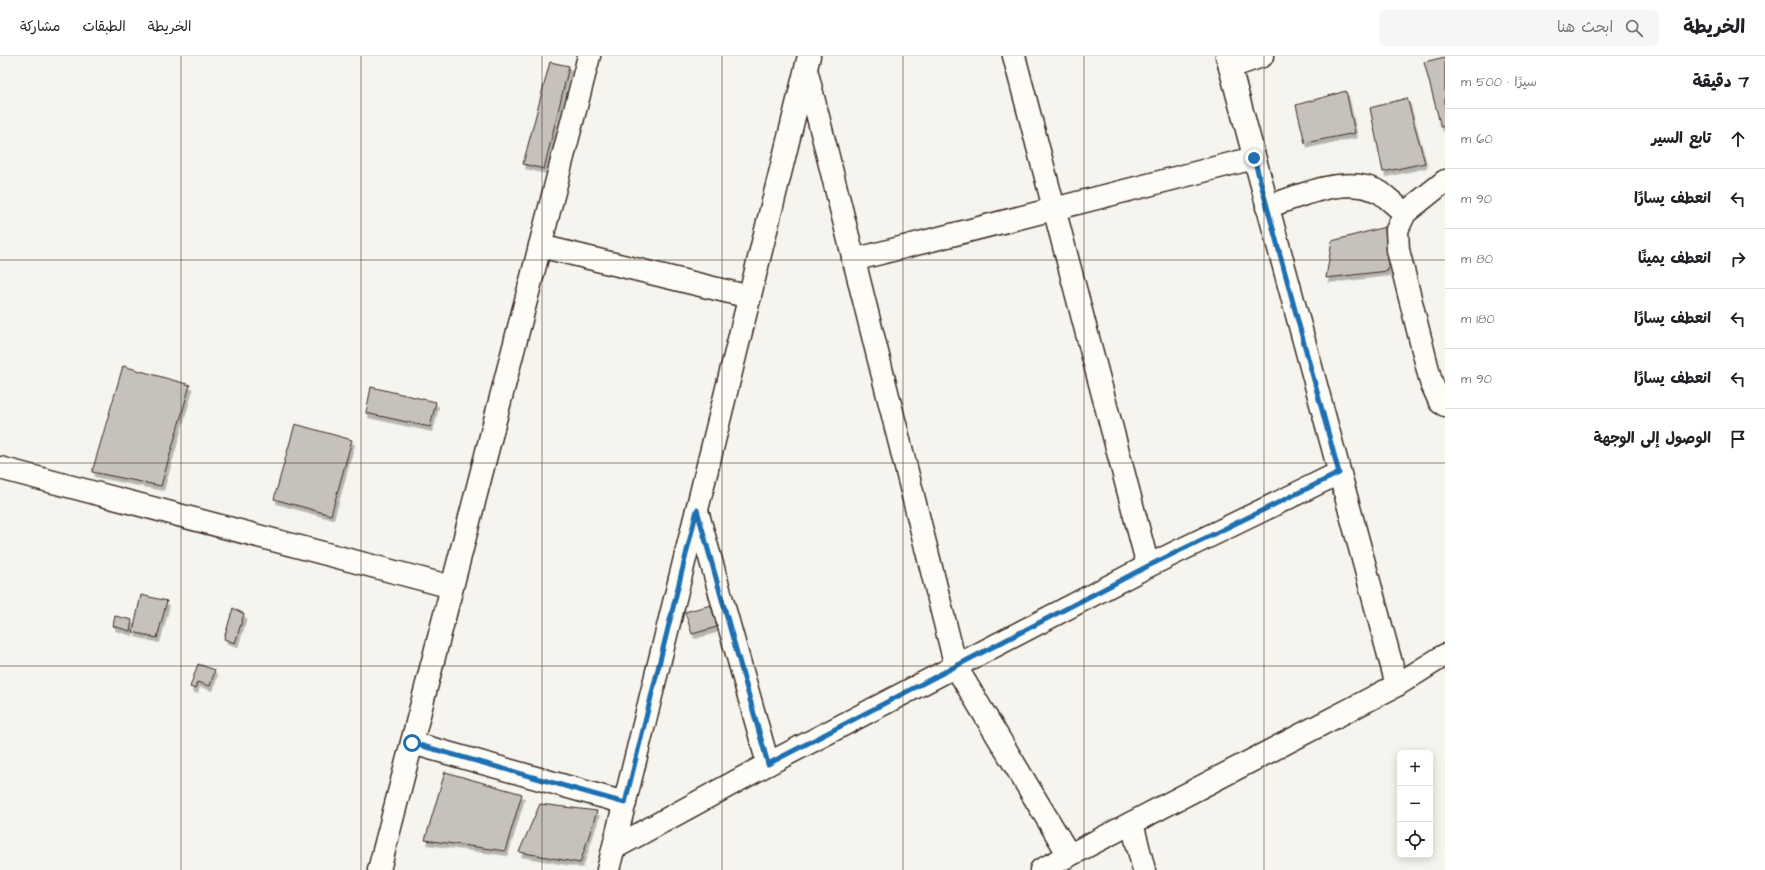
<!DOCTYPE html>
<html lang="ar">
<head>
<meta charset="utf-8">
<style>
  body { margin:0; font-family:"Architects Daughter","Playpen Sans Arabic",sans-serif; background:#f6f6f6; color:#202124; direction:rtl }
  .controls { position:absolute; right:12px; bottom:12px; display:grid; overflow:hidden; border-radius:6px; box-shadow:0 2px 10px #0003 }
  .controls button { width:36px; height:36px; display:grid; place-items:center; padding:0; border:0; border-bottom:1px solid #e0e0e0; background:#fff; color:#202124; font:20px sans-serif }
  .stop { position:absolute; width:12px; height:12px; margin:-9px; border:3px solid #1f6fb2; border-radius:50%; background:#fff }
  .stop.end { background:#1f6fb2; border-color:#fff; box-shadow:0 1px 4px #0008 }
  .list { margin:0; padding:0; list-style:none }
  h2 { display:flex; justify-content:space-between; align-items:center; height:52px; margin:0; padding:0 16px; font-size:17px }
  h2 small { font-size:13px; font-weight:400; color:#757577 }
  .list li { display:grid; grid-template-columns:26px 1fr auto; gap:12px; align-items:center; box-sizing:border-box; height:60px; padding:0 16px; border-top:1px solid #e0e0e0 }
  .list b { display:block; font-size:15px; white-space:nowrap }
  .list em { font-size:13px; font-style:normal; color:#757577 }
  .icon { flex:none; width:22px; height:22px; fill:none; stroke:currentColor; stroke-width:2; stroke-linecap:round; stroke-linejoin:round }
  .map { position:relative; flex:none; width:1445px; height:814px; overflow:hidden; direction:ltr }
  header { display:flex; align-items:center; gap:24px; box-sizing:border-box; height:56px; padding:0 20px; background:#fff; border-bottom:1px solid #e0e0e0 }
  header strong { font-size:19px }
  nav { display:flex; gap:22px; margin-inline-start:auto; font-size:14px }
  .search { width:280px; height:36px; background:#f6f6f6; display:flex; align-items:center; gap:10px; box-sizing:border-box; padding:0 14px; border-radius:6px; color:#757577; font-size:15px }
  main { display:flex }
  aside { flex:1; background:#fff }
  .map>svg:first-child { display:block }
</style>
</head>
<body>
<header>
<strong>الخريطة</strong>
<div class="search"><svg class="icon" aria-label="search" viewBox="0 0 24 24"><circle cx="10" cy="10" r="6"/><path d="M15 15l6 6"/></svg>ابحث هنا</div>
<nav><a>الخريطة</a><a>الطبقات</a><a>مشاركة</a></nav>
</header>
<main>
<aside>
<h2>7 دقيقة<small>سيرًا · 500 m</small></h2>
<ul class="list">
<li><svg class="icon" aria-label="ahead" viewBox="0 0 24 24"><path d="M12 20V5M6 11l6-6 6 6"/></svg><div><b>تابع السير</b></div><em>60 m</em></li>
<li><svg class="icon" aria-label="left" viewBox="0 0 24 24"><path d="M17 20v-9H6M10 6l-5 5 5 5"/></svg><div><b>انعطف يسارًا</b></div><em>90 m</em></li>
<li><svg class="icon" aria-label="right" viewBox="0 0 24 24"><path d="M7 20v-9h11M14 6l5 5-5 5"/></svg><div><b>انعطف يمينًا</b></div><em>80 m</em></li>
<li><svg class="icon" aria-label="left" viewBox="0 0 24 24"><path d="M17 20v-9H6M10 6l-5 5 5 5"/></svg><div><b>انعطف يسارًا</b></div><em>180 m</em></li>
<li><svg class="icon" aria-label="left" viewBox="0 0 24 24"><path d="M17 20v-9H6M10 6l-5 5 5 5"/></svg><div><b>انعطف يسارًا</b></div><em>90 m</em></li>
<li><svg class="icon" aria-label="arrive" viewBox="0 0 24 24"><path d="M6 21V4h12l-3 4 3 4H6"/></svg><div><b>الوصول إلى الوجهة</b></div></li>
</ul>
</aside>
<div class="map">
<svg width="1445" height="814" viewBox="0 0 1445 814">
  <defs>
    <filter id="shadow"><feDropShadow dx="2.5" dy="4.5" stdDeviation="0" flood-color="#0004"/></filter>
  </defs>
  <rect width="100%" height="100%" fill="#f5f4ee"/>
  <filter id="ink" filterUnits="userSpaceOnUse"><feTurbulence type="fractalNoise" baseFrequency=".025" numOctaves="2"/><feDisplacementMap in="SourceGraphic" scale="8" xChannelSelector="R" yChannelSelector="G"/><feConvolveMatrix kernelMatrix="1 2 1 2 8 2 1 2 1" color-interpolation-filters="sRGB"/></filter>
  <g filter="url(#ink)">
    <g fill="#c7c1bb" stroke="#3b2a1e" filter="url(#shadow)">
      <polygon points="1445,1 1445,70 1441,71 1424,6"/>
      <polygon points="550,6 569,10 544,113 523,108"/>
      <polygon points="1346,35 1355,77 1305,87 1296,49"/>
      <polygon points="1407,42 1425,107 1383,116 1370,52"/>
      <polygon points="1385,171 1388,215 1326,222 1332,185"/>
      <polygon points="123,310 190,329 161,430 92,416"/>
      <polygon points="371,331 436,346 430,371 366,357"/>
      <polygon points="295,368 352,384 331,459 274,443"/>
      <polygon points="141,539 167,545 157,582 133,576"/>
      <polygon points="711,549 717,571 692,578 685,556"/>
      <polygon points="233,552 244,558 235,587 224,583"/>
      <polygon points="115,560 132,564 130,575 113,570"/>
      <polygon points="198,608 215,614 210,630 197,626 195,633 190,631"/>
      <polygon points="445,716 522,738 505,795 425,784"/>
      <polygon points="540,748 597,755 580,807 519,796"/>
    </g>
    <g fill="none" stroke-linecap="round" stroke-linejoin="round">
      <defs>
        <g id="minor">
          <polyline points="1014,0 1148,510"/>
          <polyline points="1227,0 1397,629"/>
          <polyline points="1230,11 1262,0"/>
          <polyline points="807,17 956,611 1069,799"/>
          <polyline points="1445,125 1405,157 1397,174 1398,194 1431,326 1440,346 1445,349"/>
          <path d="M1267,151C1300,140 1348,117 1381,137C1389,143 1397,151 1405,157"/>
          <polyline points="540,190 750,241"/>
          <polyline points="853,204 1254,102"/>
          <polyline points="0,412 452,531"/>
          <polyline points="697,455 768,708"/>
          <polyline points="412,687 625,747"/>
          <polyline points="1132,767 1144,814"/>
          <polyline points="614,792 768,708 1148,510 1339,417"/>
          <polyline points="379,814 589,0"/>
          <polyline points="608,814 809,0"/>
        </g>
        <polyline id="secondary" points="1041,814 1397,629 1445,599"/>
      </defs>
      <use href="#minor" stroke="#3b2a1e" stroke-width="25"/>
      <use href="#secondary" stroke="#3b2a1e" stroke-width="25"/>
      <use href="#minor" stroke="#fdfcf7" stroke-width="22"/>
      <use href="#secondary" stroke="#fdfcf7" stroke-width="22"/>
    </g>
  </g>
  <g fill="none" stroke-linecap="round" stroke-linejoin="round" filter="url(#ink)">
    <polyline stroke="#1f6fb2" stroke-width="5" points="412,687 625,747 697,454 768,708 1148,510 1339,417 1254,102"/>
  </g>
  <path fill="none" stroke="#3b2a1e" stroke-width="1" stroke-opacity="0.55" d="M181,0V814M361,0V814M542,0V814M722,0V814M903,0V814M1084,0V814M1264,0V814M0,204H1445M0,407H1445M0,610H1445"/>
</svg>
<div class="controls">
<button>+</button>
<button>−</button>
<button><svg class="icon" aria-label="locate" viewBox="0 0 24 24"><circle cx="12" cy="12" r="6"/><path d="M12 2v4M12 18v4M2 12h4M18 12h4"/></svg></button>
</div>
<div class="stop" style="left:412px;top:687px"></div>
<div class="stop end" style="left:1254px;top:102px"></div>
</div>
</main>
</body>
</html>
